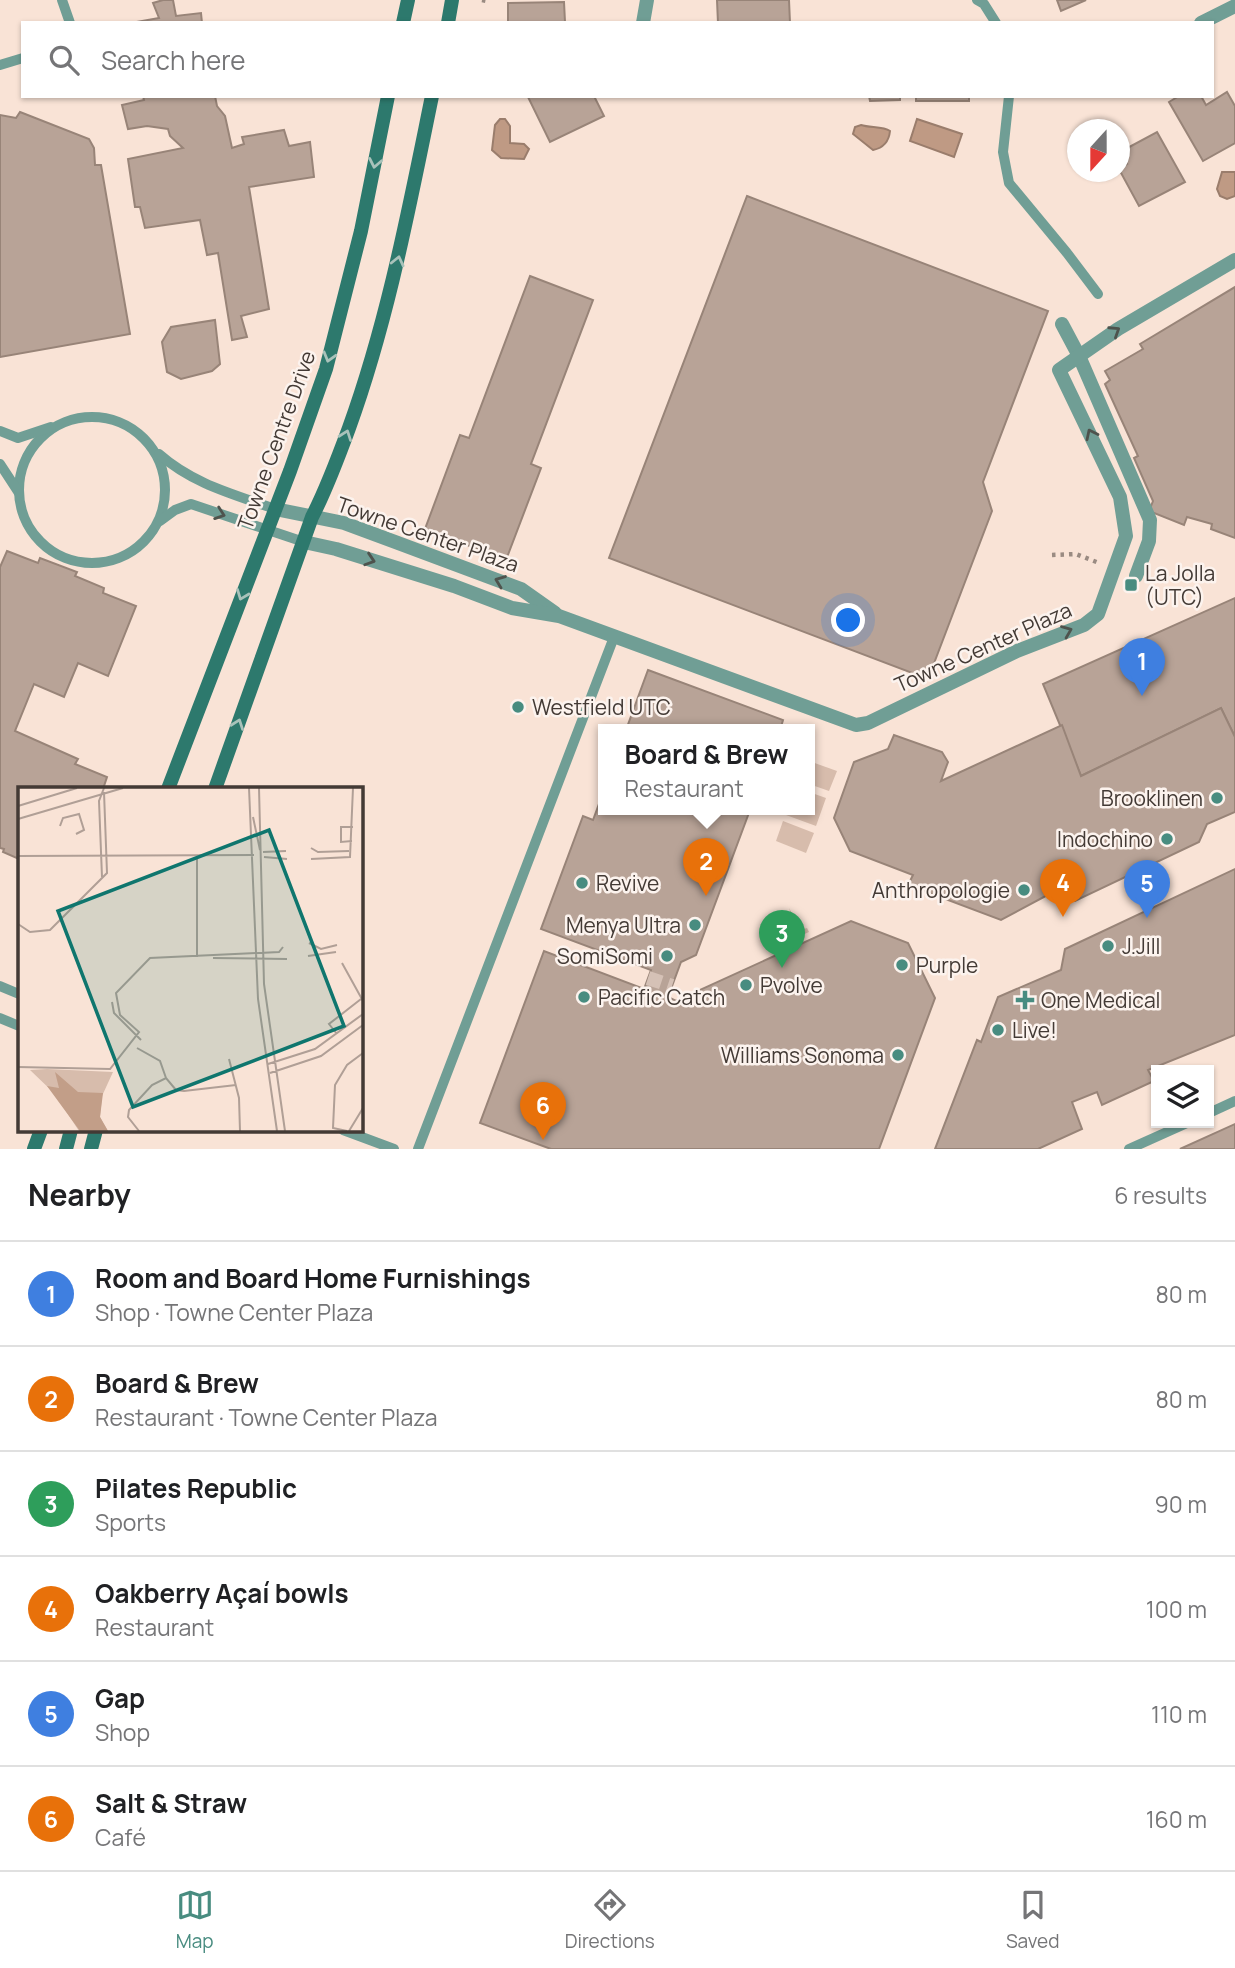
<!DOCTYPE html>
<html lang="en">
<head>
<meta charset="utf-8">
<style>
  body { margin:0; font-family:Manrope,sans-serif; background:#f2f2f2; color:#202124 }
  .controls { position:absolute; right:21px; bottom:21px; display:grid; overflow:hidden; border-radius:0px; box-shadow:0 2px 5px #0004 }
  .controls button { width:63px; height:63px; display:grid; place-items:center; padding:0; border:0; border-bottom:2px solid #e0e0e0; background:#fff; color:#202124; font:35px sans-serif }
  .compass { position:absolute; left:1067px; top:119px; width:63px; height:63px; border-radius:50%; background:#fff; box-shadow:0 2px 5px #0004; rotate:201deg }
  .you { position:absolute; left:849px; top:621px; width:24px; height:24px; margin:-18px; border:5px solid #fff; border-radius:50%; background:#1a73e8; box-shadow:0 0 0 10px #1a73e833 }
  .badge { display:grid; place-items:center; width:46px; height:46px; border-radius:50%; background:#488c80; color:#fff; font-size:23px; font-weight:700 }
  .pin { position:absolute; translate:-50% -58px; filter:drop-shadow(0 2px 4px #0008) }
  .pin::after { content:''; position:absolute; top:37px; width:24px; height:21px; background:inherit; clip-path:polygon(0 0,100% 0,50% 100%) }
  .popup { position:absolute; left:598px; top:724px; width:217px; height:91px; box-sizing:border-box; display:grid; place-content:center; border-radius:0px; background:#fff; filter:drop-shadow(0 2px 5px #0005); font-size:23px; white-space:nowrap; color:#757577 }
  .popup b { font-size:26px; color:#202124 }
  .popup::after { content:''; position:absolute; left:50%; top:100%; margin-left:-14px; border:14px solid transparent; border-top-color:#fff }
  .list { margin:0; padding:0; list-style:none }
  h2 { display:flex; justify-content:space-between; align-items:center; height:91px; margin:0; padding:0 28px; font-size:30px }
  h2 small { font-size:23px; font-weight:400; color:#757577 }
  .list li { display:grid; grid-template-columns:46px 1fr auto; gap:21px; align-items:center; box-sizing:border-box; height:105px; padding:0 28px; border-top:2px solid #e0e0e0 }
  .list b { display:block; font-size:26px; white-space:nowrap }
  .list p { margin:0; font-size:23px; white-space:nowrap; color:#757577 }
  .list em { font-size:23px; font-style:normal; color:#757577 }
  .icon { flex:none; width:38px; height:38px; fill:none; stroke:currentColor; stroke-width:2; stroke-linecap:round; stroke-linejoin:round }
  .map { position:relative; flex:none; width:1235px; height:1149px; overflow:hidden }
  .search { position:absolute; background:#fff; box-shadow:0 2px 5px #0004; left:21px; right:21px; top:21px; height:77px; display:flex; align-items:center; gap:18px; box-sizing:border-box; padding:0 24px; border-radius:0px; color:#757577; font-size:26px }
  .sheet { height:721px; background:#fff }
  nav { display:flex; justify-content:space-around; align-items:center; box-sizing:border-box; height:98px; border-top:2px solid #e0e0e0; background:#fff; font-size:19px; color:#757577 }
  nav a { display:grid; justify-items:center; gap:4px }
  nav .on { color:#488c80 }
  .map>svg:first-child { display:block }
</style>
</head>
<body>
<div class="map">
<svg width="1235" height="1149" viewBox="0 0 1235 1149">
  <rect width="100%" height="100%" fill="#f9e3d6"/>
  <g fill="#d7bcac">
    <polygon points="809,761 837,771 829,791 809,784"/>
    <polygon points="809,792 826,798 816,826 786,815 788,810 809,810"/>
    <polygon points="783,821 814,833 806,853 776,841"/>
    <polygon points="789,908 801,930 807,928 809,932 768,950 760,933 763,935 767,933 766,930 771,928 774,937 776,936 770,920 778,917 782,925 786,922 785,917 792,917"/>
  </g>
  <g fill="#bf9a84" stroke="#9a7d6c" stroke-width="2">
    <polygon points="500,119 505,119 510,126 510,143 524,144 529,149 524,159 501,158 492,150 495,125"/>
    <polygon points="917,119 962,134 954,157 910,141"/>
    <path d="M861,125C870,128 883,126 890,131C889,141 883,148 873,150L853,134L855,127Z"/>
    <polygon points="1222,172 1235,172 1235,196 1227,199 1220,196 1217,189"/>
  </g>
  <g fill="#b8a397" stroke="#988478" stroke-width="2">
    <polygon points="163,0 173,0 176,16 201,13 202,23 131,23 159,18 153,3"/>
    <polygon points="717,0 789,0 790,23 718,23"/>
    <polygon points="1057,0 1086,0 1061,11"/>
    <polygon points="564,2 565,22 581,23 508,23 508,3"/>
    <polygon points="1227,92 1235,106 1235,143 1203,161 1169,102 1179,96 1201,96 1206,105"/>
    <polygon points="143,96 215,96 217,106 225,116 232,148 244,144 242,137 284,130 289,146 310,142 314,177 249,187 269,309 241,316 247,337 232,340 218,253 207,255 200,220 145,228 140,207 135,207 128,159 183,148 170,136 168,129 147,126 128,129 122,105 144,100"/>
    <polygon points="530,96 594,96 604,116 550,142 528,97"/>
    <polygon points="869,96 900,96 900,100 870,101"/>
    <rect x="916" y="96" width="53" height="5"/>
    <polygon points="20,112 89,139 94,148 95,165 101,165 130,334 0,357 0,115 16,118"/>
    <polygon points="1157,132 1185,182 1139,206 1120,171 1120,168 1127,164 1120,152"/>
    <polygon points="747,196 1048,311 983,482 992,511 928,679 609,558"/>
    <polygon points="530,276 593,300 531,464 541,468 506,560 425,529 460,435 469,438"/>
    <polygon points="1235,287 1235,538 1211,529 1212,524 1187,517 1184,525 1149,511 1153,501 1134,458 1138,456 1105,384 1110,380 1105,371 1143,349 1140,344"/>
    <polygon points="215,320 220,364 212,371 181,379 167,372 162,342 171,327"/>
    <polygon points="7,551 38,563 40,558 77,572 75,576 104,588 103,593 136,606 108,676 78,663 64,697 34,684 15,731 78,759 75,764 107,777 103,789 19,789 19,859 3,852 4,849 0,848 0,567"/>
    <polygon points="1235,598 1235,737 1221,708 1081,776 1043,684"/>
    <polygon points="648,670 783,720 780,730 626,730"/>
    <polygon points="1221,708 1235,737 1235,812 1207,824 1199,842 1075,901 1055,891 1001,920 908,885 913,875 850,851 834,818 854,762 888,749 894,735 942,752 948,762 941,781 1062,725 1081,776"/>
    <polygon points="603,793 603,810 750,810 696,955 681,962 668,997 676,1001 851,921 908,943 935,998 879,1149 551,1149 480,1123 544,951 644,989 651,970 541,929 583,816 593,820"/>
    <polygon points="1235,869 1235,1035 1148,1070 1154,1081 1102,1105 1097,1092 1072,1102 1082,1129 1038,1149 935,1149 977,1040 981,1042 998,997 1061,970 1065,949"/>
    <polygon points="1235,1124 1235,1149 1180,1149"/>
  </g>
  <g fill="none" stroke-linecap="round" stroke-linejoin="round">
    <polyline stroke="#d5c1b6" stroke-width="14" stroke-dasharray="14 7" stroke-linecap="butt" points="648,978 672,986"/>
    <g stroke="#9a8b82" stroke-width="4.5" stroke-dasharray="3.5 5" stroke-linecap="butt">
      <polyline points="482,0 487,1"/>
      <polyline points="1052,555 1076,554 1099,563"/>
    </g>
    <g stroke="#709e95" stroke-width="10">
      <polyline points="62,0 70,23"/>
      <polyline points="977,0 984,4 996,23"/>
      <polyline points="0,65 23,58"/>
      <polyline points="1009,96 1003,152 1009,183 1067,253 1098,294"/>
      <circle cx="92" cy="490" r="73"/>
      <polyline points="0,431 18,438 51,427"/>
      <path d="M159,454C193,484 233,494 275,509"/>
      <polyline points="0,464 19,493"/>
      <polyline points="160,521 175,510 191,504 304,542"/>
      <polyline points="0,986 19,994"/>
      <polyline points="0,1018 19,1026"/>
      <polyline points="1209,1113 1235,1101"/>
      <polyline points="343,1130 394,1149"/>
      <polyline points="418,1149 614,637"/>
      <polyline points="1129,1149 1187,1123"/>
    </g>
    <g stroke="#709e95" stroke-width="14">
      <polyline points="643,23 647,0"/>
      <polyline points="1201,23 1235,6"/>
      <polyline points="1062,324 1079,356 1150,520 1149,541 1136,576"/>
      <polyline points="275,509 344,523 398,543 521,589 555,613"/>
      <polyline points="304,542 336,549 454,586 512,608 559,616 856,725 868,723 1017,651 1084,625 1098,614 1126,536 1120,497 1059,370 1118,329 1235,260"/>
    </g>
    <g stroke="#2d796d" stroke-width="14">
      <polyline points="403,23 408,0"/>
      <polyline points="448,23 452,0"/>
      <polyline points="168,789 290,471 326,369 361,231 388,96"/>
      <path d="M215,789L312,517C327,488 338,458 349,428C388,320 409,208 432,96"/>
      <polyline points="34,1149 41,1130"/>
      <polyline points="66,1149 71,1130"/>
      <polyline points="91,1149 96,1130"/>
    </g>
  </g>
  <defs><path id="oneway-chevron" d="M-2-3.5L2.5 0L-2 3.5" fill="none" stroke-width="1.6" stroke-linecap="round" stroke-linejoin="round" transform="scale(1.75)"/></defs>
  <g stroke="#a9c2ba">
    <use href="#oneway-chevron" transform="translate(375 163) rotate(101)"/>
    <use href="#oneway-chevron" transform="translate(398 261) rotate(-77)"/>
    <use href="#oneway-chevron" transform="translate(329 357) rotate(106)"/>
    <use href="#oneway-chevron" transform="translate(346 435) rotate(-70)"/>
    <use href="#oneway-chevron" transform="translate(242 595) rotate(111)"/>
    <use href="#oneway-chevron" transform="translate(238 724) rotate(-70)"/>
  </g>
  <g stroke="#4e534d">
    <use href="#oneway-chevron" transform="translate(1115 331) rotate(-33)"/>
    <use href="#oneway-chevron" transform="translate(1091 434) rotate(-116)"/>
    <use href="#oneway-chevron" transform="translate(220 514) rotate(19)"/>
    <use href="#oneway-chevron" transform="translate(370 560) rotate(18)"/>
    <use href="#oneway-chevron" transform="translate(500 581) rotate(-159)"/>
    <use href="#oneway-chevron" transform="translate(1067 631) rotate(-22)"/>
  </g>
  <g fill="#488c80" stroke="#fcf3ee" stroke-width="2.5">
    <rect x="1124" y="578" width="14" height="14" rx="3.5"/>
    <circle cx="518" cy="707" r="7"/>
    <circle cx="1217" cy="798" r="7"/>
    <circle cx="1167" cy="839" r="7"/>
    <circle cx="582" cy="883" r="7"/>
    <circle cx="1024" cy="890" r="7"/>
    <circle cx="695" cy="925" r="7"/>
    <circle cx="1108" cy="946" r="7"/>
    <circle cx="667" cy="956" r="7"/>
    <circle cx="902" cy="965" r="7"/>
    <circle cx="746" cy="985" r="7"/>
    <circle cx="584" cy="997" r="7"/>
    <path d="M1021.5 989.5h7v7h7v7h-7v7h-7v-7h-7v-7h7z"/>
    <circle cx="998" cy="1030" r="7"/>
    <circle cx="898" cy="1055" r="7"/>
  </g>
  <g text-anchor="middle" dominant-baseline="central" stroke-width="5" stroke-linejoin="round" paint-order="stroke">
    <g font-size="21" fill="#433a35" stroke="#fcf3ee">
      <text transform="translate(276 440) rotate(-70)">Towne Centre Drive</text>
      <text transform="translate(428 534) rotate(19)">Towne Center Plaza</text>
      <text transform="translate(983 647) rotate(-24)">Towne Center Plaza</text>
    </g>
    <g font-size="21" fill="#433a35" stroke="#fcf3ee" text-anchor="start">
      <text x="1145" y="573">La Jolla<tspan x="1145" dy="24">(UTC)</tspan></text>
      <text x="532" y="707">Westfield UTC</text>
      <text x="1203" y="798" text-anchor="end">Brooklinen</text>
      <text x="1153" y="839" text-anchor="end">Indochino</text>
      <text x="596" y="883">Revive</text>
      <text x="1010" y="890" text-anchor="end">Anthropologie</text>
      <text x="681" y="925" text-anchor="end">Menya Ultra</text>
      <text x="1122" y="946">J.Jill</text>
      <text x="653" y="956" text-anchor="end">SomiSomi</text>
      <text x="916" y="965">Purple</text>
      <text x="760" y="985">Pvolve</text>
      <text x="598" y="997">Pacific Catch</text>
      <text x="1041" y="1000">One Medical</text>
      <text x="1012" y="1030">Live!</text>
      <text x="884" y="1055" text-anchor="end">Williams Sonoma</text>
    </g>
  </g>
  <g transform="translate(18 787)">
    <rect width="345" height="345" fill="#f9e3d6"/>
    <path d="M29,282L95,285L84,309L82,330L90,344H61L36,306L12,283Z" fill="#d7bcac"/>
    <path d="M37,285L60,305L85,306L82,330L90,344H62L29,299L41,301Z" fill="#c29e88"/>
    <path fill="none" stroke="#b09f96" stroke-width="2" d="M231,1L240,212L259,344M241,1L246,197L267,344M0,19L59,1M235,30L242,63M0,32L105,1M42,39L45,31L61,27L66,43L58,47M334,54L323,55V40H335M293,61L300,65L331,64M245,65L268,64M179,68V170M0,69L236,68M246,70L269,72M293,72L332,70L335,1M84,90L81,14L86,1M0,137L12,145L32,143L89,86L86,5M291,156L303,162L319,158M290,169L318,165M195,171L269,172M324,176L345,214M94,215L96,226L123,253M319,247L311,237L343,212M119,261L142,274L148,291M211,272L221,311L222,344M250,277L297,262L345,227M0,280L92,282L121,245L102,228L98,206L132,171L261,165L265,160M252,286L303,269L345,238M121,344L110,330L111,323L134,298L148,291L158,303L166,304L218,298M329,344L315,341L317,298L329,278L345,266M331,344L345,321"/>
    <path fill="#0f766e" fill-opacity="0.15" stroke="#0f766e" stroke-width="3.5" d="M251,43L326,239L115,320L40,124Z"/>
    <rect width="345" height="345" fill="none" stroke="#433a35" stroke-width="3.5"/>
  </g>
</svg>
<div class="controls">
<button><svg class="icon" aria-label="layers" viewBox="0 0 24 24"><path d="M12 4l9 5-9 5-9-5zM3 14l9 5 9-5"/></svg></button>
</div>
<svg class="compass" viewBox="-18 -18 36 36"><path d="M0-13l5 13h-10z" fill="#e53935"/><path d="M0 13l5-13h-10z" fill="#757577"/></svg>
<div class="you"></div>
<div class="pin badge" style="left:1142px;top:696px;background:#3f7fe0">1</div>
<div class="pin badge" style="left:706px;top:896px;background:#e8710a">2</div>
<div class="popup"><b>Board &amp; Brew</b>Restaurant</div>
<div class="pin badge" style="left:782px;top:968px;background:#2e9e5b">3</div>
<div class="pin badge" style="left:1063px;top:917px;background:#e8710a">4</div>
<div class="pin badge" style="left:1147px;top:918px;background:#3f7fe0">5</div>
<div class="pin badge" style="left:543px;top:1140px;background:#e8710a">6</div>
<div class="search"><svg class="icon" aria-label="search" viewBox="0 0 24 24"><circle cx="10" cy="10" r="6"/><path d="M15 15l6 6"/></svg>Search here</div>
</div>
<section class="sheet">
<h2>Nearby<small>6 results</small></h2>
<ul class="list">
<li><span class="badge" style="background:#3f7fe0">1</span><div><b>Room and Board Home Furnishings</b><p>Shop · Towne Center Plaza</p></div><em>80 m</em></li>
<li><span class="badge" style="background:#e8710a">2</span><div><b>Board &amp; Brew</b><p>Restaurant · Towne Center Plaza</p></div><em>80 m</em></li>
<li><span class="badge" style="background:#2e9e5b">3</span><div><b>Pilates Republic</b><p>Sports</p></div><em>90 m</em></li>
<li><span class="badge" style="background:#e8710a">4</span><div><b>Oakberry Açaí bowls</b><p>Restaurant</p></div><em>100 m</em></li>
<li><span class="badge" style="background:#3f7fe0">5</span><div><b>Gap</b><p>Shop</p></div><em>110 m</em></li>
<li><span class="badge" style="background:#e8710a">6</span><div><b>Salt &amp; Straw</b><p>Café</p></div><em>160 m</em></li>
</ul>
</section>
<nav>
<a class="on"><svg class="icon" aria-label="map" viewBox="0 0 24 24"><path d="M3 6l6-2 6 2 6-2v14l-6 2-6-2-6 2zM9 4v14M15 6v14"/></svg>Map</a>
<a><svg class="icon" aria-label="directions" viewBox="0 0 24 24"><path d="M12 3l9 9-9 9-9-9zM9 14v-3h6M13 9l2 2-2 2"/></svg>Directions</a>
<a><svg class="icon" aria-label="saved" viewBox="0 0 24 24"><path d="M7 4h10v16l-5-4-5 4z"/></svg>Saved</a>
</nav>
</body>
</html>
